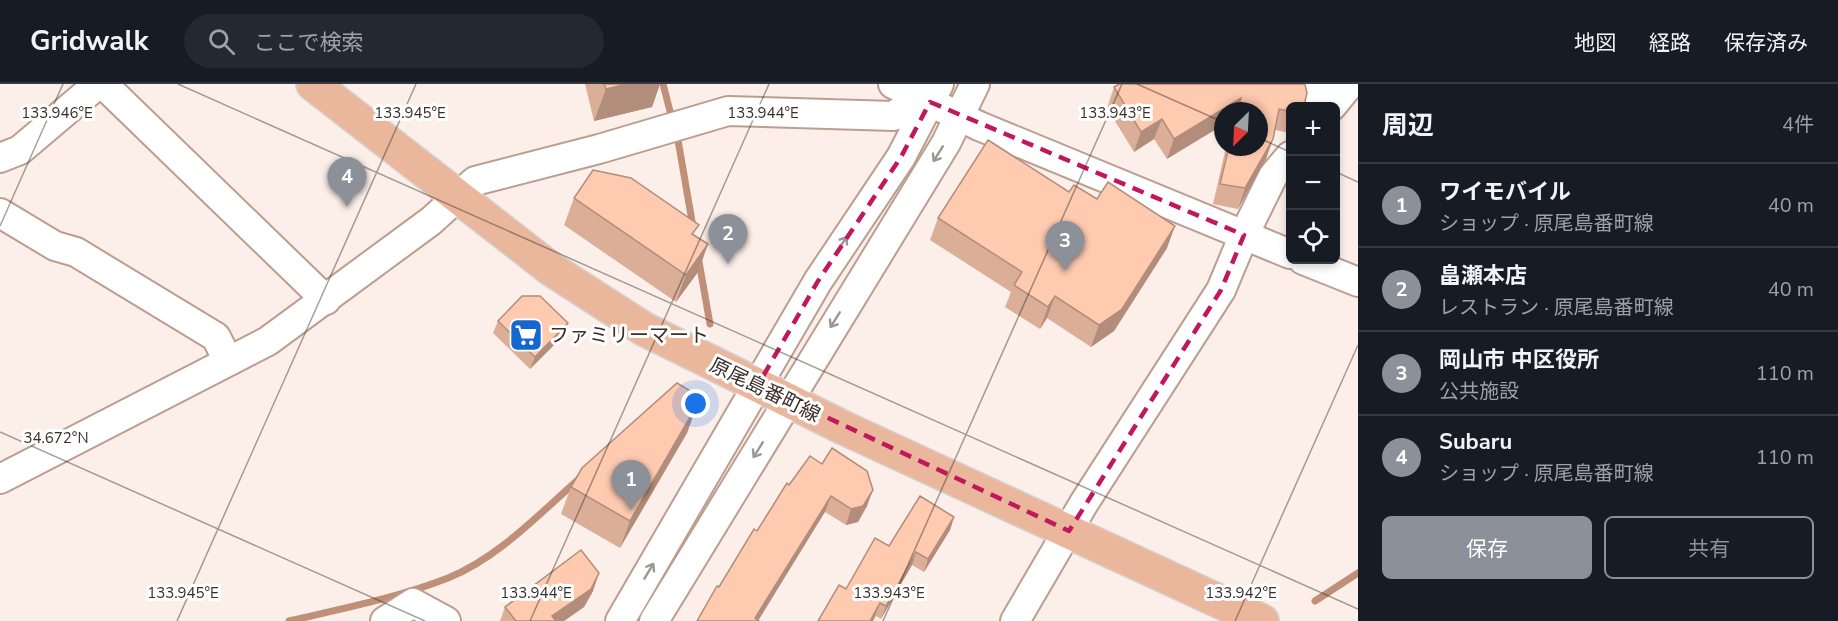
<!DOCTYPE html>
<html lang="ja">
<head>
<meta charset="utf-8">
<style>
  body { margin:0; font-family:"Nunito Sans","Noto Sans JP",sans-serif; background:#242831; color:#f1f3f6 }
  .controls { position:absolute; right:18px; top:18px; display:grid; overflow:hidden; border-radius:9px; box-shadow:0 3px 9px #0003 }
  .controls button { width:54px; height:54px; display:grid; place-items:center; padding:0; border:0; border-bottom:2px solid #363941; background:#171b24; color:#f1f3f6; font:30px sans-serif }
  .compass { position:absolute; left:1214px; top:18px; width:54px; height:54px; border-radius:50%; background:#171b24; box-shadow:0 3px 9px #0003; rotate:204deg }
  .you { position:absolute; left:696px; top:320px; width:21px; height:21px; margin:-15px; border:4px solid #fff; border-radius:50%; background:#1a73e8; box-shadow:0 0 0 9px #1a73e833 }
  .badge { display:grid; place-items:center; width:39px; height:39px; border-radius:50%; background:#8c9099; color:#fff; font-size:20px; font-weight:700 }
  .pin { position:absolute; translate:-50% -50px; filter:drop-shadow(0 2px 3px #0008) }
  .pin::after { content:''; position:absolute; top:32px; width:21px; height:18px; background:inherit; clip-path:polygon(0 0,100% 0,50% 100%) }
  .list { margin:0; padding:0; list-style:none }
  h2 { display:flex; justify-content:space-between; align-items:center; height:78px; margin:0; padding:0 24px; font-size:26px }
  h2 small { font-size:20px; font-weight:400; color:#9ea1a6 }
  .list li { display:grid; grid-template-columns:39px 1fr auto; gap:18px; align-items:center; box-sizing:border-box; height:84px; padding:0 24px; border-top:2px solid #363941 }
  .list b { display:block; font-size:22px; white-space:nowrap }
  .list p { margin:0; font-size:20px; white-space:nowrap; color:#9ea1a6 }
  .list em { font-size:20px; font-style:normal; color:#9ea1a6 }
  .actions { display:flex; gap:12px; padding:18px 24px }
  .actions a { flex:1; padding:14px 0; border:2px solid #8c9099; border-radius:9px; text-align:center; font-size:21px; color:#8c9099 }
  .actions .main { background:#8c9099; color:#fff }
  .icon { flex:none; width:33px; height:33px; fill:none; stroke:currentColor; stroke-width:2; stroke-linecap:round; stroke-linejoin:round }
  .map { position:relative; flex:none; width:1358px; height:537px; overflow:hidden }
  header { display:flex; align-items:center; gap:36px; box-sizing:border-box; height:84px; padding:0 30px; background:#171b24; border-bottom:2px solid #363941 }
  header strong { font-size:28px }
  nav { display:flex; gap:33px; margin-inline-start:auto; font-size:21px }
  .search { width:420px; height:54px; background:#242831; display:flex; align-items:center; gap:15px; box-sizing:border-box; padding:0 21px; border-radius:33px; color:#9ea1a6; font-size:22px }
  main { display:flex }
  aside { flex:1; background:#171b24 }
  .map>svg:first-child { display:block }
</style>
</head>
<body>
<header>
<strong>Gridwalk</strong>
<div class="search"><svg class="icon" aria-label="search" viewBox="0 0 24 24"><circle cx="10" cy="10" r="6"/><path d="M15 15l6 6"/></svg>ここで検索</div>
<nav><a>地図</a><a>経路</a><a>保存済み</a></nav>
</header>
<main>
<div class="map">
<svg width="1358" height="537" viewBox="0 0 1358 537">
  <rect width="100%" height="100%" fill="#fcefe9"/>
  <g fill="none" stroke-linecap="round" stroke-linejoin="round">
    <g stroke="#c08f77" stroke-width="7">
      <polyline points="663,0 672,35"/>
      <polyline points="678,56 693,143"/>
      <polyline points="698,172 710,240"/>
      <polyline points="1315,517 1358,489"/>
      <path d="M289,537C341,525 397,514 448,494C498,474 539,430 579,395"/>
    </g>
    <defs>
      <g id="minor">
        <polyline points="103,0 326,216"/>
        <polyline points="893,0 979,42 1290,170"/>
        <polyline points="1314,22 1318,0"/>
        <polyline points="1332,22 1350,0"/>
        <polyline points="0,74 20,66 98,0"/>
        <polyline points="0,129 55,162 76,168 216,253 228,277"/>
        <polyline points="1303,176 1358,198"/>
        <polyline points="0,395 268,257 431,137 475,97 599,65 728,27 894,32 919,13 916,0"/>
        <polyline points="385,537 413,519 446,537"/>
        <polyline points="620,537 818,197 901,73 939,0"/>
        <polyline points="654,537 946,59 975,0"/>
        <polyline points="1015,537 1084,419 1221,206 1244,151 1273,92 1290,72"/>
      </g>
      <polyline id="major" points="313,0 551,185 644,245 844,344 1262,537"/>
    </defs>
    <use href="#minor" stroke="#bb9e8f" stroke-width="32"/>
    <use href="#major" stroke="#d4d1d0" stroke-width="36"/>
    <use href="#minor" stroke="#fff" stroke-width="28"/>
    <use href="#major" stroke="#ebb79c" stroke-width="33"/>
  </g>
  <g fill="#daae97">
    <polygon points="585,0 660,0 652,23 594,37"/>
    <polygon points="1114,3 1290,22 1290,49 1275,46 1266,75 1238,125 1213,120 1226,63 1259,63 1259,27 1223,27 1167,75 1154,55 1134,68 1107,24"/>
    <polygon points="1069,108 1167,164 1114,247 1091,263 1047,234 1040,245 1005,223 1011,208 930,156 938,134"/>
    <polygon points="574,114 695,151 708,160 698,188 676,218 564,141"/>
    <polygon points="498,237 568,239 563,252 530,285 493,249"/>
    <polygon points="697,321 687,349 620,464 561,430 571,403"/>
    <polygon points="822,380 867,422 858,438 846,441 825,428 719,503 789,401"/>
    <polygon points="954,433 950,446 924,488 912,481 881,535 876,532 873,537 818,537 846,505 889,462"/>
    <polygon points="593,507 584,523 564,537 500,537 505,523"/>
  </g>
  <g fill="#b28d7b">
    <polygon points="627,0 660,0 652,23 594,37 606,5"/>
    <polygon points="1241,14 1236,27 1223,27 1223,41 1167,75 1174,55"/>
    <polygon points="1162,35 1154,55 1134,68 1141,48"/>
    <polygon points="1273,55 1266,75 1238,125 1245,104"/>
    <polygon points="1175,142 1167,164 1114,247 1091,263 1099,241"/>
    <polygon points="708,160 698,188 676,218 686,191"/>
    <polygon points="1055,212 1047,234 1040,245 1048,223"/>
    <polygon points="568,239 563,252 530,285 535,273"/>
    <polygon points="697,321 687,349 620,464 630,437"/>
    <polygon points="873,406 867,422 858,438 846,441 851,425"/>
    <polygon points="831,412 825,428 758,537 755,534"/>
    <polygon points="954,433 950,446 924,488 928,475"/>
    <polygon points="916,468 912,481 881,535 886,522"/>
    <polygon points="599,489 593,507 584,523 564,537 550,537 552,532"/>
    <polygon points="880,519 873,537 870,537"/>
  </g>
  <g fill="#fecab0" stroke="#b28d7b" stroke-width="1.5">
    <polygon points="604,0 627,0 606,5"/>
    <polygon points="1119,0 1305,0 1307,9 1304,22 1290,22 1290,27 1279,25 1273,55 1245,104 1220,100 1229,63 1259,63 1259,27 1238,27 1241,14 1174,55 1162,35 1141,48 1114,3"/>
    <polygon points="988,56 1069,108 1074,101 1097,115 1108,98 1175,142 1122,225 1099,241 1055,212 1048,223 1014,201 1022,188 938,134"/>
    <polygon points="593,86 631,94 699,141 692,150 708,160 686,191 574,114"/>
    <polygon points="522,212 540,212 568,239 535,273 498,237"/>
    <polygon points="677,299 692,308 697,321 630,437 571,403 582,384"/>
    <polygon points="832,364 867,387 873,406 863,422 851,425 831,412 755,534 759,537 697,537 717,502 719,503 754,445 757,447 787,399 789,401 810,372 822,380"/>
    <polygon points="920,412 954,433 928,475 916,468 886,522 880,519 870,537 818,537 839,501 846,505 875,454 889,462"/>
    <polygon points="581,466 599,489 591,505 552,532 556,537 516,537 505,523"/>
  </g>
  <defs><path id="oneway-shaft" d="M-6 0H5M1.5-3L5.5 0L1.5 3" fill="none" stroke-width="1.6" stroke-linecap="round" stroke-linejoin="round" transform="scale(1.5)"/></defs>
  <g stroke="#9c9694">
    <use href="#oneway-shaft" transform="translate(938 70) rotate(122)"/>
    <use href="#oneway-shaft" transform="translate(842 160) rotate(-56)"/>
    <use href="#oneway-shaft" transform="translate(835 236) rotate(122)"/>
    <use href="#oneway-shaft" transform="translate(758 366) rotate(122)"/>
    <use href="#oneway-shaft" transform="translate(649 487) rotate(-59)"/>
  </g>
  <path fill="none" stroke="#c2185b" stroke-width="4.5" stroke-dasharray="12 8" stroke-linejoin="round" d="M930,18L1244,151L1221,206L1069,447L758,301L818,197L901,73Z"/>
  <path fill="none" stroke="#3a2e28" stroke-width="1.5" stroke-opacity="0.45" d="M178,0L1358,525M1137,0L1223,38M1259,54L1290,68M1336,88L1358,98M0,142L63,0M0,348L425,537M177,537L416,0M530,537L769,0M883,537L1122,0M1235,537L1358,261"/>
  <defs>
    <symbol id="supermarket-square" viewBox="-11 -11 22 22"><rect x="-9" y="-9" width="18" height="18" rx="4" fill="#1467d1" stroke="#fff"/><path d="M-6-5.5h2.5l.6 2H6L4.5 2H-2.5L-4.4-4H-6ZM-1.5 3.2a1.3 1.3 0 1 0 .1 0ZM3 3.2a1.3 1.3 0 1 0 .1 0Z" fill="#fff"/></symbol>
  </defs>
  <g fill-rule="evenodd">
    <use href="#supermarket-square" x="507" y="232" width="38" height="38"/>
  </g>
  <g text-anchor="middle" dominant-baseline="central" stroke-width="6" stroke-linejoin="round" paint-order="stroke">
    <g font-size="20" fill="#3a2e28" stroke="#fff" text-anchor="start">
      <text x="549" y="251">ファミリーマート</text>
    </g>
    <g font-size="20" fill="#3a2e28" stroke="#fff">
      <text transform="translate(765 306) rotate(26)">原尾島番町線</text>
    </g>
  </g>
  <g font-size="15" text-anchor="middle" fill="#3a2e28" stroke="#fff" stroke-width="6" stroke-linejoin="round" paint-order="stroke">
    <text x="410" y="34">133.945°E</text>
    <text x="763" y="34">133.944°E</text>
    <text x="1115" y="34">133.943°E</text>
    <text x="57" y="34">133.946°E</text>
    <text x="56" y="359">34.672°N</text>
    <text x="183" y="514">133.945°E</text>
    <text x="536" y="514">133.944°E</text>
    <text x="889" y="514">133.943°E</text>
    <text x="1241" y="514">133.942°E</text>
  </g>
</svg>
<div class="controls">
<button>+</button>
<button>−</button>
<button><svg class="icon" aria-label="locate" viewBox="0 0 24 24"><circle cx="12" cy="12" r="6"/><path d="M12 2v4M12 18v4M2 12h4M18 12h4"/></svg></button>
</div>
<svg class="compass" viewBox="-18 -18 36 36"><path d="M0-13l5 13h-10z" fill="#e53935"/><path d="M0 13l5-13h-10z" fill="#9ea1a6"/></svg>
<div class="you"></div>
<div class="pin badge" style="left:631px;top:426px">1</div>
<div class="pin badge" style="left:728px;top:180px">2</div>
<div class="pin badge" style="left:1065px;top:187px">3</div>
<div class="pin badge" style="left:347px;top:123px">4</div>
</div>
<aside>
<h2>周辺<small>4件</small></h2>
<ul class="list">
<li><span class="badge">1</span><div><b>ワイモバイル</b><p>ショップ · 原尾島番町線</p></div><em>40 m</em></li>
<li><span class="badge">2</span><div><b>畠瀬本店</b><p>レストラン · 原尾島番町線</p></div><em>40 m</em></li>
<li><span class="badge">3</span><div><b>岡山市 中区役所</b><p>公共施設</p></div><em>110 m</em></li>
<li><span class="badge">4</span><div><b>Subaru</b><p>ショップ · 原尾島番町線</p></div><em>110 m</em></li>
</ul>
<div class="actions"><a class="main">保存</a><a>共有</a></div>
</aside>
</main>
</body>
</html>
